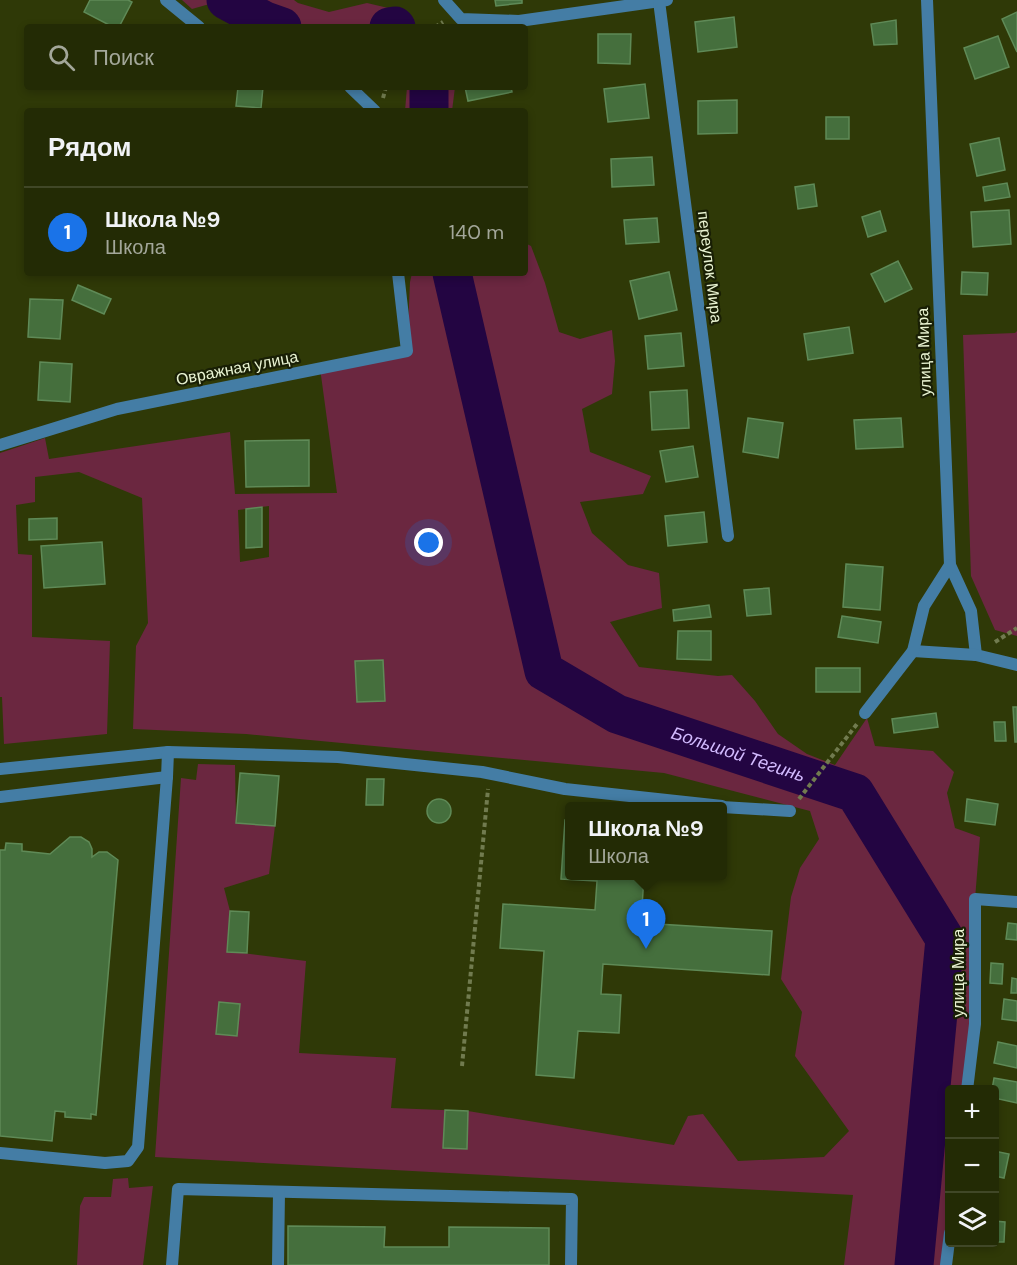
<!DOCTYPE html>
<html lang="ru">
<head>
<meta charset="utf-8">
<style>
  body { margin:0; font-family:"DM Sans",sans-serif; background:#2f3713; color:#f1f3f6 }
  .controls { position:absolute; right:18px; bottom:18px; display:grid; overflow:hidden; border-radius:6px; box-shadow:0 3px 9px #0003 }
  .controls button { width:54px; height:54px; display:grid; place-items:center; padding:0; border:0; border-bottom:2px solid #404727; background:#232b05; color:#f1f3f6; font:30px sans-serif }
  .you { position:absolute; left:429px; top:543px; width:21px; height:21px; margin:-15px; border:4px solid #fff; border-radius:50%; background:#1a73e8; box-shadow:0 0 0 9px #1a73e833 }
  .badge { display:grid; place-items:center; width:39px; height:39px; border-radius:50%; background:#1a73e8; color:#fff; font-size:20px; font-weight:700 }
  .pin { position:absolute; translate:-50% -50px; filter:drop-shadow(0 2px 3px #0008) }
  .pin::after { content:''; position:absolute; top:32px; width:21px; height:18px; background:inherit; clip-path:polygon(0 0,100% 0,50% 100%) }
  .popup { position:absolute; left:565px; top:802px; width:162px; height:78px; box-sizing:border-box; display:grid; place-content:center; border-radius:6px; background:#232b05; filter:drop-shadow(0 2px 4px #0005); font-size:20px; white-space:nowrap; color:#a3a79a }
  .popup b { font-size:22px; color:#f1f3f6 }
  .popup::after { content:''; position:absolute; left:50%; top:100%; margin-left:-12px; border:12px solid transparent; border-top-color:#232b05 }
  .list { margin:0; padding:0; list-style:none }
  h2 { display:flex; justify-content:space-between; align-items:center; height:78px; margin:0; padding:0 24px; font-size:26px }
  h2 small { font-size:20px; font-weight:400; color:#a3a79a }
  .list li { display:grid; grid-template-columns:39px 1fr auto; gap:18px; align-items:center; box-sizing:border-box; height:90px; padding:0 24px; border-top:2px solid #404727 }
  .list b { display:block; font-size:22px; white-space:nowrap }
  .list p { margin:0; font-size:20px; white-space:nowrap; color:#a3a79a }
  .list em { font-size:20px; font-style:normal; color:#a3a79a }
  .icon { flex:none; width:33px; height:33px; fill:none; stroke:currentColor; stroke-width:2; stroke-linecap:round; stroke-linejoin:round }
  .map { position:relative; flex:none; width:1017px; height:1265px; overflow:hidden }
  .search { position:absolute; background:#232b05; box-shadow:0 3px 9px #0003; left:24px; top:24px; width:504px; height:66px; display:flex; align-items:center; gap:15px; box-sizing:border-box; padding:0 21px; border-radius:6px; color:#a3a79a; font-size:22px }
  .panel { position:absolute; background:#232b05; box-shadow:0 3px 9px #0003; left:24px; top:108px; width:504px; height:168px; border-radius:6px }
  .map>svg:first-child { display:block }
</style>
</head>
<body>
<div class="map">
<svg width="1017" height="1265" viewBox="0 0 1017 1265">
  <rect width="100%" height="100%" fill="#2f3907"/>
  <g fill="#6b2740" fill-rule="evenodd">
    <polygon points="182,0 294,0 298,3 329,12 367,3 401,11 394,27 246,27 213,3 192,9"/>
    <polygon points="407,87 455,87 452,111 405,111"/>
    <path d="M525,243L531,246L545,283L559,332L580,339L612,330L615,361L612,394L582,409L590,452L651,476L643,494L580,502L592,533L628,565L659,573L662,608L610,622L639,667L718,676L732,675L755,701L778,734L807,754L835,765L867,718L875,746L933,751L954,772L947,793L955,828L980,837L975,899L967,1089L950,1090V1233L946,1265H844L853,1195L155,1157L181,778L196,780L198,764L235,765L236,823L275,826L269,874L224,888L230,911L227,951L306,961L299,1053L396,1058L391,1108L468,1111L674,1145L688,1116L703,1114L738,1161L824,1157L849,1131L795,1056L802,1012L781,979L791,897L800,868L819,839L810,811L664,773L246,734L133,729L136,646L148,623L142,498L79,472L35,477V502L16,505L18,554L32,555V637L110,641L107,734L4,744L2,697H0V453L45,438L49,459L230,432L235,494L337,493L320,368L407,350L410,282L412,273H525ZM269,506V557L240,562L238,510Z"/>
    <polygon points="1017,331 1017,636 995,630 971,576 963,335 1015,333"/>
    <polygon points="128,1178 129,1188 153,1186 143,1265 77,1265 80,1206 84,1197 111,1197 113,1179"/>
  </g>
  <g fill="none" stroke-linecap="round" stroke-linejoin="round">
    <g stroke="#230542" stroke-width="39">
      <polyline points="226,0 265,21 282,27"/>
      <polyline points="389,27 395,26 396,27"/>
      <polyline points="429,111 429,87"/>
      <path id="s1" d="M452,273L544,671L617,714L855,793L945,939L914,1265"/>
    </g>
  </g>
  <g fill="#456f3d" stroke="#5f8a57" stroke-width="1.5">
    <polygon points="90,0 128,0 132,2 119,27 113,27 84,12"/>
    <polygon points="495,0 522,0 522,3 496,6"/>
    <polygon points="1017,12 1017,52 1002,19"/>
    <polygon points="734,17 737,47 698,52 695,22"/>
    <polygon points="896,20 897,44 874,45 871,24"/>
    <polygon points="598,34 631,34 630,64 598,63"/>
    <polygon points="998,36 1009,67 975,79 964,48"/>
    <polygon points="645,84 649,118 608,122 604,89"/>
    <polygon points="238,87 263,87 261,108 236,106"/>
    <polygon points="465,87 511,87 512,92 468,101"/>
    <polygon points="737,100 737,133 698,134 698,101"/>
    <rect x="826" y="117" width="23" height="22"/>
    <polygon points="999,138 1005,170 977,176 970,144"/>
    <polygon points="652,157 654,185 612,187 611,159"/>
    <polygon points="1007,183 1010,197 985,201 983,187"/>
    <polygon points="814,184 817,206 798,209 795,187"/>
    <polygon points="1009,210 1011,244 973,247 971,212"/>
    <polygon points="880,211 886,231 868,237 862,217"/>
    <polygon points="657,218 659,242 626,244 624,220"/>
    <polygon points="898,261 912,289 885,302 871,274"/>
    <polygon points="669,272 677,310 639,319 630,281"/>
    <polygon points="962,272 988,273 987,295 961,294"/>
    <polygon points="78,285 111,299 104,314 72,300"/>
    <polygon points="30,299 63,300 60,339 28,337"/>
    <polygon points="849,327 853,353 808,360 804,334"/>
    <polygon points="681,333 684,366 648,369 645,336"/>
    <polygon points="40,362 72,364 70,402 38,400"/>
    <polygon points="687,390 689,428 652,430 650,392"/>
    <polygon points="748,418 783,423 778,458 743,452"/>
    <polygon points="901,418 903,447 856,449 854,420"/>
    <polygon points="309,440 309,486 246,487 245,441"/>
    <polygon points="693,446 698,477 666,482 660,451"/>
    <polygon points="262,507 262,547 246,548 246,509"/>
    <polygon points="704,512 707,542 668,546 665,516"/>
    <polygon points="57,518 57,539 29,540 29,519"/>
    <polygon points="102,542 105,584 44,588 41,546"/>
    <polygon points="846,564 883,567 880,610 843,607"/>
    <polygon points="769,588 771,614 747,616 744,590"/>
    <polygon points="709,605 711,617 674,621 673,610"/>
    <polygon points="842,616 881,622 878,643 838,637"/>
    <polygon points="678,631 711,631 711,660 677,659"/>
    <polygon points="383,660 385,701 357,702 355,661"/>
    <rect x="816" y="668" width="44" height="24"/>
    <polygon points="1013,707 1017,707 1017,742 1015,742"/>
    <polygon points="936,713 938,727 894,733 892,719"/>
    <polygon points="994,722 1005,722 1006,741 995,741"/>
    <polygon points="240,773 279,776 275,826 236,823"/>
    <polygon points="367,779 384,779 383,805 366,805"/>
    <polygon points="967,799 998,804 995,825 965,821"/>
    <circle cx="439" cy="811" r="12"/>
    <polygon points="565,820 570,820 570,876 644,876 641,923 772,931 769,975 603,964 601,994 621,995 619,1033 578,1031 574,1078 536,1075 544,951 500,948 503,904 595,910 597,881 561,879"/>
    <polygon points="70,837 81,837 89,842 92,849 92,857 99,852 107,852 118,860 96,1115 91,1114 91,1119 65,1117 65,1112 55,1111 52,1141 0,1136 0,850 5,850 6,843 22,844 22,851 50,854"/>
    <polygon points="230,911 249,912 247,953 227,952"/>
    <polygon points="1008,923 1017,924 1017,940 1006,939"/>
    <polygon points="991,963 1003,964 1002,984 990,983"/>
    <polygon points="1012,978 1017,979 1017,993 1011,993"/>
    <polygon points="1004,999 1017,1001 1017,1021 1002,1019"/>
    <polygon points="219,1002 240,1004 237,1036 216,1034"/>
    <polygon points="998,1042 1017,1046 1017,1068 994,1063"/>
    <polygon points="994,1078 1017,1082 1017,1103 994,1098 994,1090 992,1090"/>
    <polygon points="445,1110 468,1111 467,1149 443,1148"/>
    <polygon points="994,1151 1009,1154 1004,1178 994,1176"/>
    <polygon points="994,1221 1005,1222 1004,1242 994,1242"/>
    <polygon points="288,1226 385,1227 384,1247 449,1247 449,1227 549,1228 549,1265 288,1265"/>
  </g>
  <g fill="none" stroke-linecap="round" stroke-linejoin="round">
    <g stroke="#717b4f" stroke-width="4" stroke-dasharray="4.5 3" stroke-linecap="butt">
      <polyline points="435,27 443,22"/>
      <polyline points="383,98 386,87"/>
      <polyline points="995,642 1017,628"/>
      <polyline points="799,799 857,724"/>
      <polyline points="462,1066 488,789"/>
    </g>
    <g stroke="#447da5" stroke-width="12">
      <polyline points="0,769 168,752 338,757 482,772 565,789 722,806"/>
      <polyline points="0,797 167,777"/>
      <polyline points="722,807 790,811"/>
      <polyline points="0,1153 105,1163 128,1161 138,1147 167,777 168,752"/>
      <polyline points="172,1265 178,1189 572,1199 571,1265"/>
      <polyline points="278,1265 279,1192"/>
    </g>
    <g stroke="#447da5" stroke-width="12">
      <polyline points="166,0 199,27"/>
      <polyline points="444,0 461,19 519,21 667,0"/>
      <polyline points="927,0 950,565 971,611 976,655 1017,665"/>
      <polyline points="659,1 728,536"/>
      <polyline points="350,87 375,111"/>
      <polyline points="0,445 117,409 407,351 398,273"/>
      <polyline points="913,651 976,655"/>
      <polyline points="865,713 913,651 924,606 950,565"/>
      <polyline points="967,1090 975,1024 975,899 1017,902"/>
      <polyline points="946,1265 950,1233"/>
    </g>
  </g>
  <g text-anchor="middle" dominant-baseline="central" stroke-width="4.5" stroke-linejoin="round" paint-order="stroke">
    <g font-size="16" fill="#e9f3d2" stroke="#191f05">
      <text transform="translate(710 267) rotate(83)">переулок Мира</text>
      <text transform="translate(924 352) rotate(-92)">улица Мира</text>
      <text transform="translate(237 368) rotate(-11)">Овражная улица</text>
      <text transform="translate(958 973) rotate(-90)">улица Мира</text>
    </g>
    <g font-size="18" font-style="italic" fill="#d2bafe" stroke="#191f05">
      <text stroke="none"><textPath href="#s1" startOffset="621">Большой Тегинь</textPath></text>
    </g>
  </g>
</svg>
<div class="controls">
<button>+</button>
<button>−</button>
<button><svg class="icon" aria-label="layers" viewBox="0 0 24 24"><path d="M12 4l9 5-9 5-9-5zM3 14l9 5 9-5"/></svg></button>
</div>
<div class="you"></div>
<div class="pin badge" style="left:646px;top:949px">1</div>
<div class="popup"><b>Школа №9</b>Школа</div>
<div class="search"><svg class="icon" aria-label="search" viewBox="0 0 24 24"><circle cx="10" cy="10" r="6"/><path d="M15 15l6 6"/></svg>Поиск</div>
<section class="panel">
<h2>Рядом<small></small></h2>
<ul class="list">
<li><span class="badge">1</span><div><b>Школа №9</b><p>Школа</p></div><em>140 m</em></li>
</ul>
</section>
</div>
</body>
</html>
